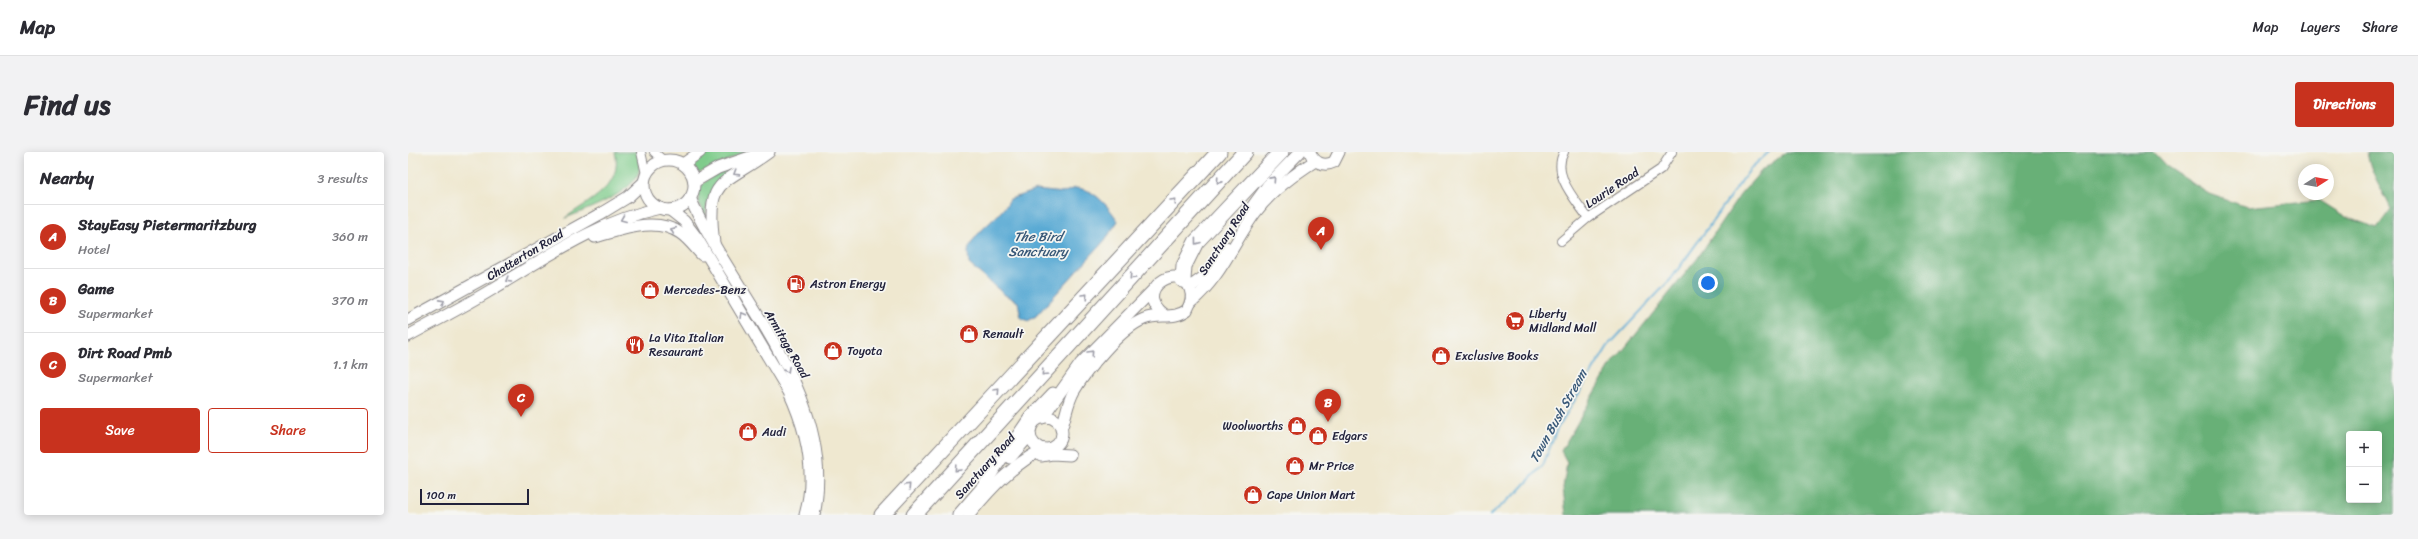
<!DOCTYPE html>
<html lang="en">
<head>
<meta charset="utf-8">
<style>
  body { margin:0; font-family:Sriracha,sans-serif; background:#f2f2f3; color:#2b2b33 }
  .controls { position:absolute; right:12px; bottom:12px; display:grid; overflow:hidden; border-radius:4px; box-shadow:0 2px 10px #0003 }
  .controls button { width:36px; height:36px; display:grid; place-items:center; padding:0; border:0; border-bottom:1px solid #e1e1e2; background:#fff; color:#2b2b33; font:20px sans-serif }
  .compass { position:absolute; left:1890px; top:12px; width:36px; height:36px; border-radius:50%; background:#fff; box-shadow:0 2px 10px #0003; rotate:79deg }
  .scale { position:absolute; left:12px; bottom:10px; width:109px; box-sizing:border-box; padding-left:4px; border:2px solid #22223b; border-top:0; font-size:11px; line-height:14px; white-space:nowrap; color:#22223b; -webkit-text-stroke:3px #f6f6f2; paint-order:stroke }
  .you { position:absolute; left:1300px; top:131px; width:14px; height:14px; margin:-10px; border:3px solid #fff; border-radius:50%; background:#1a73e8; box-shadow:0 0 0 6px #1a73e833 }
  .badge { display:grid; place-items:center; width:26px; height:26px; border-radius:50%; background:#c8321e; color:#fff; font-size:13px; font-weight:700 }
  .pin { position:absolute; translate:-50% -33px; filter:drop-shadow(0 1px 2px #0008) }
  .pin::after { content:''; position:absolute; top:21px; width:14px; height:12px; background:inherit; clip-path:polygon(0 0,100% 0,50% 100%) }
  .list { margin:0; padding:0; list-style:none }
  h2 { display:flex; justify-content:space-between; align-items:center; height:52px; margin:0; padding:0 16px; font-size:17px }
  h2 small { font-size:13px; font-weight:400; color:#7c7c81 }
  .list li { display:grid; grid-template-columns:26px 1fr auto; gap:12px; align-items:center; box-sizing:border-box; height:64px; padding:0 16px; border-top:1px solid #e1e1e2 }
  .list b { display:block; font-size:15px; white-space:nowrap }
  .list p { margin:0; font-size:13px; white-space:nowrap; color:#7c7c81 }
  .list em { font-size:13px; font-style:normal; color:#7c7c81 }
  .actions { display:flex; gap:8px; padding:12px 16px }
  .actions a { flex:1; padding:9px 0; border:1px solid #c8321e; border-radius:4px; text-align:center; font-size:14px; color:#c8321e }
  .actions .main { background:#c8321e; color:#fff }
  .map { position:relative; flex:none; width:1986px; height:363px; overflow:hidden; border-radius:4px }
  header { display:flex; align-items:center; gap:24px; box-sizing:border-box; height:56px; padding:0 20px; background:#fff; border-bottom:1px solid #e1e1e2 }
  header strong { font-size:19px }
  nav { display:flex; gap:22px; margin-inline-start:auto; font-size:14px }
  .intro { display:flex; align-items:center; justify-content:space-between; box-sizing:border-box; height:96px; padding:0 24px }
  h1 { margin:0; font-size:28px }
  .button { padding:10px 18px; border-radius:4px; background:#c8321e; color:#fff; font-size:14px; font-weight:700 }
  main { display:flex; gap:24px; padding:0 24px }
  aside { flex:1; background:#fff; border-radius:4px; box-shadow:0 2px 10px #0003 }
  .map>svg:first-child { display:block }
</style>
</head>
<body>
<header>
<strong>Map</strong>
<nav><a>Map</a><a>Layers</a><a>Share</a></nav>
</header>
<div class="intro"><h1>Find us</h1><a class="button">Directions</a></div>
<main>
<aside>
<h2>Nearby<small>3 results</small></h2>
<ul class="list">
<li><span class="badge">A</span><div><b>StayEasy Pietermaritzburg</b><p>Hotel</p></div><em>360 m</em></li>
<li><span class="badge">B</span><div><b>Game</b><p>Supermarket</p></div><em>370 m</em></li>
<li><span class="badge">C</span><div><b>Dirt Road Pmb</b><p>Supermarket</p></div><em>1.1 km</em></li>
</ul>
<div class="actions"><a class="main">Save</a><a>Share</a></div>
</aside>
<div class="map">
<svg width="1986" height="363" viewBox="0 0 1986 363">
  <rect width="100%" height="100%" fill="#f6f6f2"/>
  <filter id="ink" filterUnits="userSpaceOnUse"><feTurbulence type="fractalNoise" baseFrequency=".025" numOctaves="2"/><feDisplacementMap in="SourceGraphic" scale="8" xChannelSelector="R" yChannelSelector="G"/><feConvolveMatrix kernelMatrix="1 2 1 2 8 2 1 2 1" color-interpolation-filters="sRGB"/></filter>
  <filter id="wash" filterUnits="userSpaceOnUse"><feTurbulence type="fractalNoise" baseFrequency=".012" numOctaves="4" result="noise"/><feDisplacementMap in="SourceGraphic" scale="16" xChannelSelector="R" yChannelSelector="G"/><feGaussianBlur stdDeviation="0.9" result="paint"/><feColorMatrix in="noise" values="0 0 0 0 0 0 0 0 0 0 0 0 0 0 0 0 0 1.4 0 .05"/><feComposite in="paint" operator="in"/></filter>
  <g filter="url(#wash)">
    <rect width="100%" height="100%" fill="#efe8d0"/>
    <g fill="#7fcc8b" stroke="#507763">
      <path d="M207,0H230C231,8 233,17 229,24C219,43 176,59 157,66C180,49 216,34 207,0Z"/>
      <polygon points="299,0 339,0 289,22 282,11"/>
      <path d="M327,15C308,28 297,43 298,67C279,32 298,27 327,15Z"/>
    </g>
    <path fill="#67b077" stroke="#446959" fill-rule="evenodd" d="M1379,0H1745L1758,14L1801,42L1839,55L1911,48L1938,65L1969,76L1983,57C1975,38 1962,21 1959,0H1986V363H1158L1155,336L1159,310L1153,299L1203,213L1289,107L1332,43L1354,18ZM1941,282H1971V348H1941Z"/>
    <path fill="#5aaad4" stroke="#3e6688" d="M666,36C686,36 700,54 710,69L697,88L628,164L620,169L613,166L610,150L597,143L561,112C561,107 559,100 561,96C569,76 593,66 602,47L628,38L655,41Z"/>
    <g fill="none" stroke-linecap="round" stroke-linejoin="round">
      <polyline stroke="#5aaad4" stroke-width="2" points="1082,363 1110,340 1135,313 1149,277 1200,194 1263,127 1343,16 1361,0"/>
    </g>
  </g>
  <g filter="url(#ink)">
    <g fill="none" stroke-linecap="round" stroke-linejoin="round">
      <defs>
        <g id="street">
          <polyline points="233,0 238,22"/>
          <polyline points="246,0 255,8"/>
          <path d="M1156,0C1143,23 1168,48 1180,66"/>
          <polyline points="1153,89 1180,66 1253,17 1264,0"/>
        </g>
        <g id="secondary">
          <path d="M902,0C906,11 916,15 926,10L931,0"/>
          <circle cx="261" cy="33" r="25"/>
          <polyline points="275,12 292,0"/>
          <polyline points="286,30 310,16 351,2"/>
          <path d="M282,46C327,147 431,245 406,363"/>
          <polyline points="844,55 860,33 892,0"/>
          <path d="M262,58L276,69L289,86L381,240C399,279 409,321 397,363"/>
          <path d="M187,85C213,78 247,64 272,81C281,87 287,96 294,103"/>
          <path d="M306,91C297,25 315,34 361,0"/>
          <polyline points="782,135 797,124 818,95"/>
          <path d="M783,150C813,125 825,91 847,61C863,39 885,23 907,9"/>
          <polyline points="0,168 192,62 220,45 236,30"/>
          <path d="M0,184C29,168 59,153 88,135C140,104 191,69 252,56"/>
          <circle cx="638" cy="281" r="16"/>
          <polyline points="634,266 673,211 746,137"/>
          <path d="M653,277C658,265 659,251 666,239C678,218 713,176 736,167C751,161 766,168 779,158C783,151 785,145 782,137C770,107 724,140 755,162"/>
          <polyline points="633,304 644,302 662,303"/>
          <polyline points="602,306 622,283"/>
          <polyline points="578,330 622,265 645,241"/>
          <polyline points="550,363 582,326"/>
          <path d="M561,363C582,337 606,311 636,297"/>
        </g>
        <g id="highway">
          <polyline points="775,128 776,114 788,90 873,0"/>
          <polyline points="474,363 811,0"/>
          <polyline points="506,363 837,0"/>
        </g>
      </defs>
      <use href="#street" stroke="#888586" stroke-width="10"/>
      <use href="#secondary" stroke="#888586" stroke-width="13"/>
      <use href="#highway" stroke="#888586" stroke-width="17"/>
      <use href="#street" stroke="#fff" stroke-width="8"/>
      <use href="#secondary" stroke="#fff" stroke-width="11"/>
      <use href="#highway" stroke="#fff" stroke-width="15"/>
    </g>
    <defs><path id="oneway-chevron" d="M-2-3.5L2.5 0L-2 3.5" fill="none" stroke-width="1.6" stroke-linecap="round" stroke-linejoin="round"/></defs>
    <g stroke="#9c9ca7">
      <use href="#oneway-chevron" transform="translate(328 21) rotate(148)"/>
      <use href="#oneway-chevron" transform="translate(865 27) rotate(-48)"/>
      <use href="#oneway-chevron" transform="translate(811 29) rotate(132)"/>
      <use href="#oneway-chevron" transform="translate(766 49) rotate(-47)"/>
      <use href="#oneway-chevron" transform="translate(215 67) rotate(158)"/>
      <use href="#oneway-chevron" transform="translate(265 78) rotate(-156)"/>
      <use href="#oneway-chevron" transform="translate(789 90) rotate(127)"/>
      <use href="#oneway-chevron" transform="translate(724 125) rotate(133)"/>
      <use href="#oneway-chevron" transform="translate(100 128) rotate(149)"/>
      <use href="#oneway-chevron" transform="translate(677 144) rotate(-47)"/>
      <use href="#oneway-chevron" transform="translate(34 150) rotate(-29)"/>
      <use href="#oneway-chevron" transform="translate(335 163) rotate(-121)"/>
      <use href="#oneway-chevron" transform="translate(683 201) rotate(-47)"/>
      <use href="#oneway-chevron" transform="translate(379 218) rotate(61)"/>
      <use href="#oneway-chevron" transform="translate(636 221) rotate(133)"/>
      <use href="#oneway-chevron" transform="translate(589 239) rotate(-47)"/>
      <use href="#oneway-chevron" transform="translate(549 317) rotate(133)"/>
      <use href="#oneway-chevron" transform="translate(500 334) rotate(-47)"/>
    </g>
  </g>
  <defs>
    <symbol id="fuel-disc" viewBox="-11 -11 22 22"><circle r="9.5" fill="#c8321e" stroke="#f6f6f2"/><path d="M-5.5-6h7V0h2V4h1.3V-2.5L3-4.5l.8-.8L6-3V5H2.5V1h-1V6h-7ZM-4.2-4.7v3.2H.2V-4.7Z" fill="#fff"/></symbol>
    <symbol id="shop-disc" viewBox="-11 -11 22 22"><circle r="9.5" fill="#c8321e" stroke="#f6f6f2"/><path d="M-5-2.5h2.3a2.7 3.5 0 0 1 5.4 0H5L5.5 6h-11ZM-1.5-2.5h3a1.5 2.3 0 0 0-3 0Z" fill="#fff"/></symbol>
    <symbol id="supermarket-disc" viewBox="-11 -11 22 22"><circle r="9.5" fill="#c8321e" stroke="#f6f6f2"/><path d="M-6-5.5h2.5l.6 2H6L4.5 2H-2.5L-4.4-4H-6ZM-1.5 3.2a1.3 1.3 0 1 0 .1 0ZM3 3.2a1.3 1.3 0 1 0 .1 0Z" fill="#fff"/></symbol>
    <symbol id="restaurant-disc" viewBox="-11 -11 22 22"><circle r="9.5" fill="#c8321e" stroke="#f6f6f2"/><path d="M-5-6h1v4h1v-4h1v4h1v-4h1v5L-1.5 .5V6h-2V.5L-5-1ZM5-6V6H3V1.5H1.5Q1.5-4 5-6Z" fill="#fff"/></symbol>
  </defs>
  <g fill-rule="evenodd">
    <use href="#fuel-disc" x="377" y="121" width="22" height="22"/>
    <use href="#shop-disc" x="231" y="127" width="22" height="22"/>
    <use href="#supermarket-disc" x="1096" y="158" width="22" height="22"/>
    <use href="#shop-disc" x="550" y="171" width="22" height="22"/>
    <use href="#restaurant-disc" x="216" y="182" width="22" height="22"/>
    <use href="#shop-disc" x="414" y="188" width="22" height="22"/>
    <use href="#shop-disc" x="1022" y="193" width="22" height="22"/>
    <use href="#shop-disc" x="878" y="263" width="22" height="22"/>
    <use href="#shop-disc" x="329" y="269" width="22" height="22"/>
    <use href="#shop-disc" x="899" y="273" width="22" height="22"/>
    <use href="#shop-disc" x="876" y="303" width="22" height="22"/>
    <use href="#shop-disc" x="834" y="332" width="22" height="22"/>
  </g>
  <g text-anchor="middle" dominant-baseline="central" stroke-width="3.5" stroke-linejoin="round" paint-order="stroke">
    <g font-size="12" fill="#22223b" stroke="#f6f6f2">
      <text transform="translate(1204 36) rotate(-34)">Lourie Road</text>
      <text transform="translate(816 87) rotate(-57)">Sanctuary Road</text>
      <text transform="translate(117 103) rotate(-31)">Chatterton Road</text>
      <text transform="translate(379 192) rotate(60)">Armitage Road</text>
      <text transform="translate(577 314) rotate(-48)">Sanctuary Road</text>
    </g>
    <g font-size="12" fill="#22223b" stroke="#f6f6f2" text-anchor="start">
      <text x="402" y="132">Astron Energy</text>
      <text x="256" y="138">Mercedes-Benz</text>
      <text x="1121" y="162">Liberty<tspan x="1121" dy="14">Midland Mall</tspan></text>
      <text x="575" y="182">Renault</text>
      <text x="241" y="186">La Vita Italian<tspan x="241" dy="14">Resaurant</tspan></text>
      <text x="439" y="199">Toyota</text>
      <text x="1047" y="204">Exclusive Books</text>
      <text x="875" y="274" text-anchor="end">Woolworths</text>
      <text x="354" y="280">Audi</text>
      <text x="924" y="284">Edgars</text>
      <text x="901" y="314">Mr Price</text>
      <text x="859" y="343">Cape Union Mart</text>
    </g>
    <g font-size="13" font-style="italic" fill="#385878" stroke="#f6f6f2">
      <text x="630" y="84">The Bird<tspan x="630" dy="15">Sanctuary</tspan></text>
      <text transform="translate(1150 264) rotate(-61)">Town Bush Stream</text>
    </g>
  </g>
</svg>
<div class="controls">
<button>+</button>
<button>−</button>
</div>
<svg class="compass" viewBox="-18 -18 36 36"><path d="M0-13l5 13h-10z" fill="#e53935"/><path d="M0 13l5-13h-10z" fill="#7c7c81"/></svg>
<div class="scale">100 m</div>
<div class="you"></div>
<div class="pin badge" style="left:913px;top:98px">A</div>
<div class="pin badge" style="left:920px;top:270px">B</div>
<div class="pin badge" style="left:113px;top:265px">C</div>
</div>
</main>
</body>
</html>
